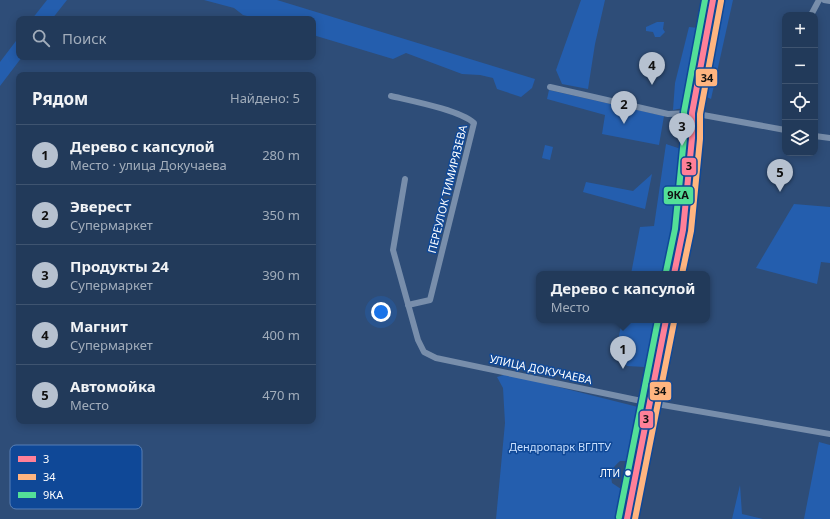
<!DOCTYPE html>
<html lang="ru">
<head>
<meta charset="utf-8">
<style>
  body { margin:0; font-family:"Noto Sans",sans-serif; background:#2a4160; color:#f1f3f6 }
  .controls { position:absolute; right:12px; top:12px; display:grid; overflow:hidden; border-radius:8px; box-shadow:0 2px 10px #0003 }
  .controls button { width:36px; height:36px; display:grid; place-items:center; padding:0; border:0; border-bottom:1px solid #3f5470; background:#223a5a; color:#f1f3f6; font:20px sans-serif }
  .you { position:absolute; left:381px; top:312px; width:14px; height:14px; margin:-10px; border:3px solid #fff; border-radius:50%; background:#1a73e8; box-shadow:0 0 0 6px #1a73e833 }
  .badge { display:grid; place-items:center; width:26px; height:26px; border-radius:50%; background:#b6c1d0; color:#111; font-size:13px; font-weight:700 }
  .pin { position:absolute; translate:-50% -33px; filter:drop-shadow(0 1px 2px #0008) }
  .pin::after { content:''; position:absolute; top:21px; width:14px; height:12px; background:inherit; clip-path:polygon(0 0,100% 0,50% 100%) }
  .popup { position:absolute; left:536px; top:271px; width:174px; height:52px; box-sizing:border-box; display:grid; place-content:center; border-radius:8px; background:#223a5a; filter:drop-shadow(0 1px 3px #0005); font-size:13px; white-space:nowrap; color:#a2adbb }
  .popup b { font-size:15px; color:#f1f3f6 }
  .popup::after { content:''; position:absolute; left:50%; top:100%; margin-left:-8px; border:8px solid transparent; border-top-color:#223a5a }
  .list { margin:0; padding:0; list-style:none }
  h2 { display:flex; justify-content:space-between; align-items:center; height:52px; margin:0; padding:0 16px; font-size:17px }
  h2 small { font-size:13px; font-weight:400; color:#a2adbb }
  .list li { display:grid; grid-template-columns:26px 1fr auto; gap:12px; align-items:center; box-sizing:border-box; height:60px; padding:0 16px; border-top:1px solid #3f5470 }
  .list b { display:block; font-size:15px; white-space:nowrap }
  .list p { margin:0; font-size:13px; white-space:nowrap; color:#a2adbb }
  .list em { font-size:13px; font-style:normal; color:#a2adbb }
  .icon { flex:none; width:22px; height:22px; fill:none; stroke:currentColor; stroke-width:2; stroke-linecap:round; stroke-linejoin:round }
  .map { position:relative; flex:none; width:830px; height:519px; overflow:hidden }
  .search { position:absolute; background:#223a5a; box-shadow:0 2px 10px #0003; left:16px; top:16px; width:300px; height:44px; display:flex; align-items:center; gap:10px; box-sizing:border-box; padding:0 14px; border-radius:8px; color:#a2adbb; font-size:15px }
  .panel { position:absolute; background:#223a5a; box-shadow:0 2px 10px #0003; left:16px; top:72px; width:300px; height:352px; border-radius:8px }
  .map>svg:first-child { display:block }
</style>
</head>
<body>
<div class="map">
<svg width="830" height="519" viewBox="0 0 830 519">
  <rect width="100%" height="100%" fill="#2e4d78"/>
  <g fill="#245eae">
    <polygon points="47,0 67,0 52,19 32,19"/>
    <polygon points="204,0 277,0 535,79 532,88 521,97 497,89 493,78 480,75 462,74 406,53 393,59 313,35 313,19 259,19 243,15 234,8"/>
    <polygon points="581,0 605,0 595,44 588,89 562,84 556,70"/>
    <polygon points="721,0 733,0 711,99 700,94"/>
    <polygon points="657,22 664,22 663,29 665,32 660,37 655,37 653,32 646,31 646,27"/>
    <polygon points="689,27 699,28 683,108 673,110 675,83"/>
    <polygon points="19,37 19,57 22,57 0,86 0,62"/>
    <polygon points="549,90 664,116 659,145 602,134 605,115 547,99"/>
    <polygon points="666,144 687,151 676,219 664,274 631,274 640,227 654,226"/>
    <polygon points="545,145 553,147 550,160 542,158"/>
    <polygon points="652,174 645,209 583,192 586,182 633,191"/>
    <polygon points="794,204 830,207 830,263 821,262 817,284 756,268"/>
    <polygon points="622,320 655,320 645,367 627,366 615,357"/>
    <path d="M507,374L642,408L630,461H620C612,468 610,472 612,483L624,491L619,519H496L505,423L503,388L497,377Z"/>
    <polygon points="819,442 830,445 830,519 804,519"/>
    <polygon points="740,485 742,514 763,519 732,519"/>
  </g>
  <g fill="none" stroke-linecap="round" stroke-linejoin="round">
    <g stroke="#788eab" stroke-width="6">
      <polyline points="824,0 830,1"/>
      <polyline points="811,15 819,0"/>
      <polyline points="550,87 668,114 692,113 785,130"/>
      <path d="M391,96C412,101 459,110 474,123L430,300L408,305"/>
      <polyline points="815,136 830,138"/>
      <polyline points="405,179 393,250 418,340 424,352 436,358 651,403 830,434"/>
    </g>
    <g stroke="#7388a7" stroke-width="8">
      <polyline points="674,274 683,230 692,138 692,113 713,0"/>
      <polyline points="627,519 666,320"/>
    </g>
    <defs>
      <g id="bus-1">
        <polyline points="674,274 683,230 692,138 692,113 713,0"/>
        <polyline points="627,519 666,320"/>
      </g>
      <g id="bus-2">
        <polyline points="682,274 691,231 700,139 700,114 721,1"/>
        <polyline points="635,519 674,322"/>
      </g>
      <g id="bus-3">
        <polyline points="666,272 675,229 684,138 684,112 705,0"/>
        <polyline points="619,517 658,320"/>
      </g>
    </defs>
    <use href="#bus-1" stroke="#0f4897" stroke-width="9"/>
    <use href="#bus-2" stroke="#0f4897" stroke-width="9"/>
    <use href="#bus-3" stroke="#0f4897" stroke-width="9"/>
    <use href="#bus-1" stroke="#ff8098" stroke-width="6"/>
    <use href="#bus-2" stroke="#ffb580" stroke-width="6"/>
    <use href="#bus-3" stroke="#53e098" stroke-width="6"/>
  </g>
  <circle fill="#fff" stroke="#0f4897" stroke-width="1.5" cx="628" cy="473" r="3.5"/>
  <g text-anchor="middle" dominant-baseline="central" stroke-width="3" stroke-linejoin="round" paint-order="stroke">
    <g font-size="10" fill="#fff" stroke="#0f4897" text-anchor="end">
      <text x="620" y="473">ЛТИ</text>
    </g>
    <g font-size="11" fill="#fff" stroke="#0f4897">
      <text transform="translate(447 189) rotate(-76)">ПЕРЕУЛОК ТИМИРЯЗЕВА</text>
      <text transform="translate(541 369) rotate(12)">УЛИЦА ДОКУЧАЕВА</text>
    </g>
    <g font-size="11" fill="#c8dffe" stroke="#0f4897">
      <text x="560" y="446">Дендропарк ВГЛТУ</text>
    </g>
  </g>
  <rect x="10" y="445" width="132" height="64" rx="6" fill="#0f4897" stroke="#577fb6" stroke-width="1"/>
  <rect x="18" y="456" width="18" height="6" fill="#ff8098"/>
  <rect x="18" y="474" width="18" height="6" fill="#ffb580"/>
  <rect x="18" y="492" width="18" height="6" fill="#53e098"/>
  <g font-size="11" fill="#fff">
    <text x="43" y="463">3</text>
    <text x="43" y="481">34</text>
    <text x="43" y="499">9КА</text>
  </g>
  <g stroke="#0f4897" stroke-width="1.5">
    <rect x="695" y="68" width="23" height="19" rx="4" fill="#ffb580"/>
    <rect x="681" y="157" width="16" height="19" rx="4" fill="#ff8098"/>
    <rect x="663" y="186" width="31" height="19" rx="4" fill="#53e098"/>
    <rect x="649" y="381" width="23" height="20" rx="4" fill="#ffb580"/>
    <rect x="639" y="410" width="15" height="19" rx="4" fill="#ff8098"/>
  </g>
  <g font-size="11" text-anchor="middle" font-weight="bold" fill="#111">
    <text x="707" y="82">34</text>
    <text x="689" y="170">3</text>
    <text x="678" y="199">9КА</text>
    <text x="660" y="395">34</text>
    <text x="646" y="423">3</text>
  </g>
</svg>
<div class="controls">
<button>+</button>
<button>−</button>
<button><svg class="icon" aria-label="locate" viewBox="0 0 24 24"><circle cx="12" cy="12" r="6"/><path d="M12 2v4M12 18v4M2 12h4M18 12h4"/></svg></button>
<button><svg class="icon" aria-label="layers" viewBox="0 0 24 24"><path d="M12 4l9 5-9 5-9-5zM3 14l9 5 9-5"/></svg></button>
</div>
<div class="you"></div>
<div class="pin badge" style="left:623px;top:369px">1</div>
<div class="popup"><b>Дерево с капсулой</b>Место</div>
<div class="pin badge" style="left:624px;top:124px">2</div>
<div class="pin badge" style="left:682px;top:146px">3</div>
<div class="pin badge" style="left:652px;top:85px">4</div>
<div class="pin badge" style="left:780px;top:192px">5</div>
<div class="search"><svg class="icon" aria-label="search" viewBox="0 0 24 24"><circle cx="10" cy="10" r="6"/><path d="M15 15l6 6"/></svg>Поиск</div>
<section class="panel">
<h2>Рядом<small>Найдено: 5</small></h2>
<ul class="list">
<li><span class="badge">1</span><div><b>Дерево с капсулой</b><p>Место · улица Докучаева</p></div><em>280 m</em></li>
<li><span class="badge">2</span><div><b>Эверест</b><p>Супермаркет</p></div><em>350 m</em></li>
<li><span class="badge">3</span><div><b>Продукты 24</b><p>Супермаркет</p></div><em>390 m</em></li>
<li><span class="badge">4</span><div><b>Магнит</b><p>Супермаркет</p></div><em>400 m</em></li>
<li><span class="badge">5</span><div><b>Автомойка</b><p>Место</p></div><em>470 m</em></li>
</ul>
</section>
</div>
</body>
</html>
